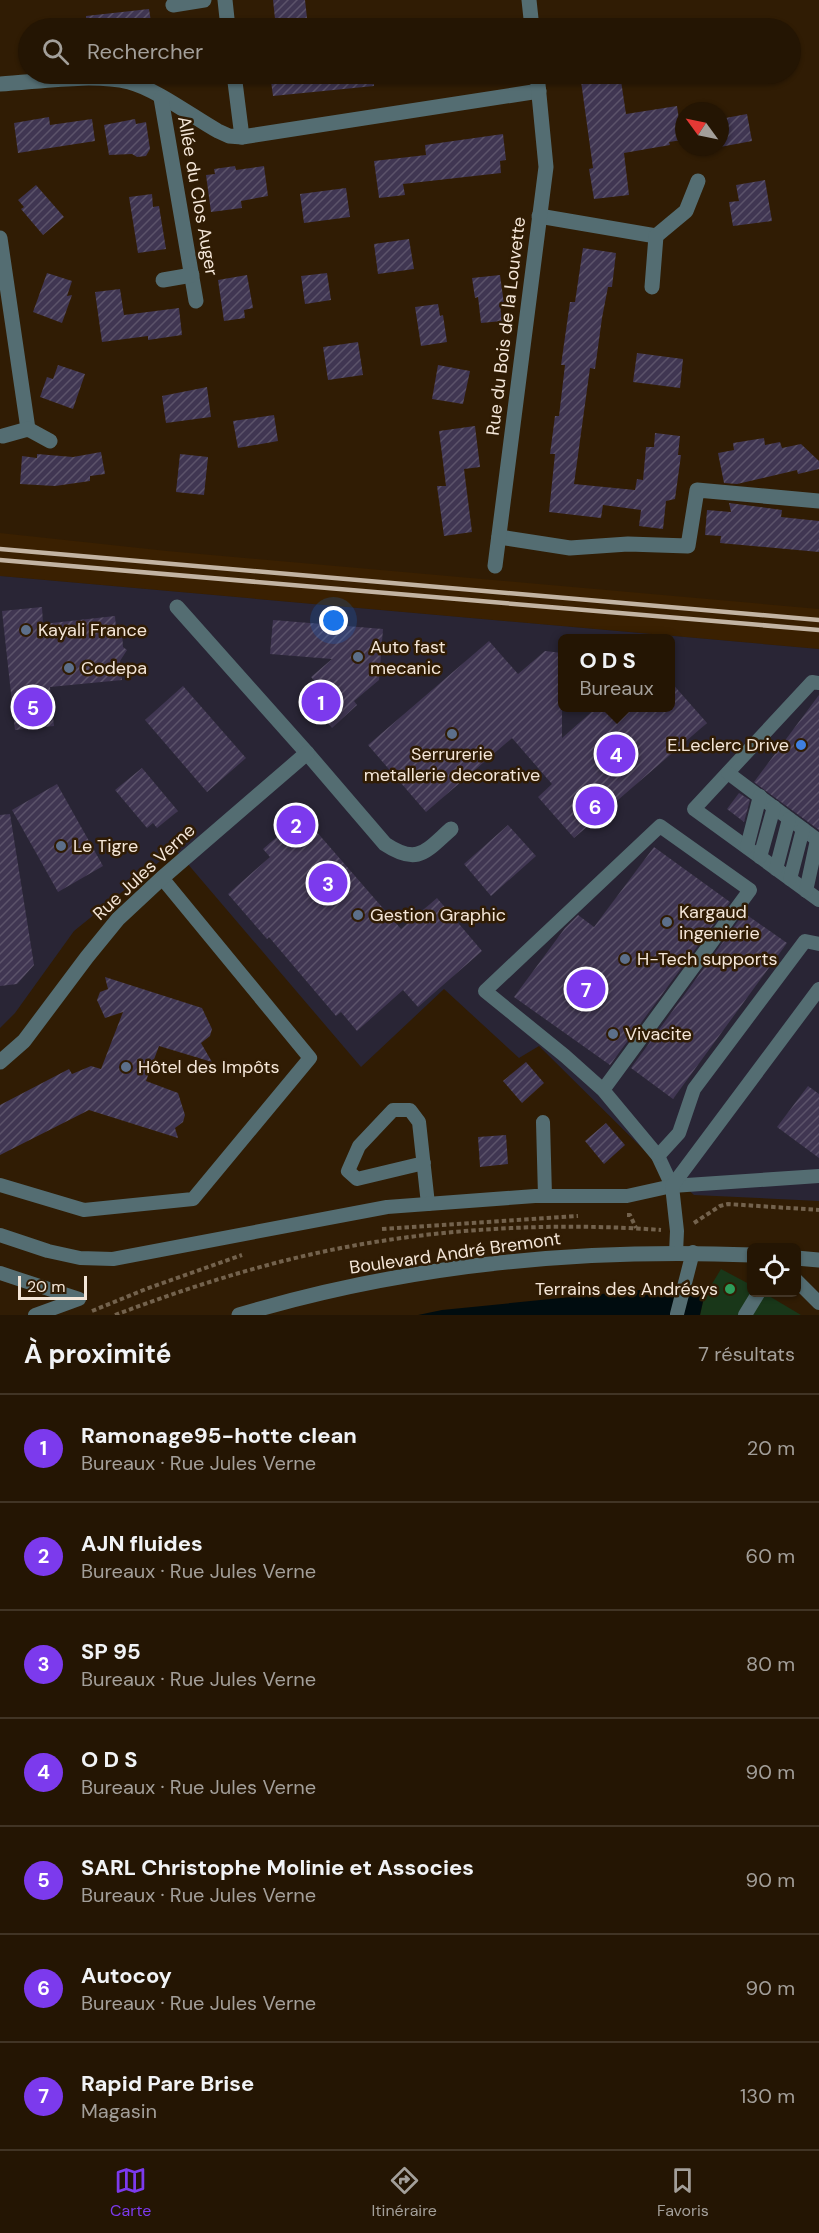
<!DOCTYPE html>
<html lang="fr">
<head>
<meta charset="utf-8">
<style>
  body { margin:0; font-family:"DM Sans",sans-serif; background:#302212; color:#f1f3f6 }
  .controls { position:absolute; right:18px; bottom:18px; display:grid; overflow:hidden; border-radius:9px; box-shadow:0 2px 4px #0004 }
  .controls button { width:54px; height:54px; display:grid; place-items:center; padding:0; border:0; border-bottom:2px solid #413425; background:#241503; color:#f1f3f6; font:30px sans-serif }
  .compass { position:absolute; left:675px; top:102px; width:54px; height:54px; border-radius:50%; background:#241503; box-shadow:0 2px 4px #0004; rotate:303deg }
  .scale { position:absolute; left:18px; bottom:15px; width:69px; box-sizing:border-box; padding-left:6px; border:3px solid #f4e6d8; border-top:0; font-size:16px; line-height:21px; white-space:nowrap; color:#f4e6d8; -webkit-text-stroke:4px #301c04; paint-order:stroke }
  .you { position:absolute; left:334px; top:621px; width:21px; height:21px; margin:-15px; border:4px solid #fff; border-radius:50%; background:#1a73e8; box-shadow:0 0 0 9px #1a73e833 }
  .badge { display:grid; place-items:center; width:39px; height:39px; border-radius:50%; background:#7c3aed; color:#fff; font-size:20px; font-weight:700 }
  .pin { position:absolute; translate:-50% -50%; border:3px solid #fff; box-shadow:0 2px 6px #0006 }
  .popup { position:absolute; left:558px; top:634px; width:117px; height:78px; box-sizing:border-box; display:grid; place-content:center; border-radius:9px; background:#241503; filter:drop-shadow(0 2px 4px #0005); font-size:20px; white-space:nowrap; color:#a39f9a }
  .popup b { font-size:22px; color:#f1f3f6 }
  .popup::after { content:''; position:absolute; left:50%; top:100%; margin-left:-12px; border:12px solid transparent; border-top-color:#241503 }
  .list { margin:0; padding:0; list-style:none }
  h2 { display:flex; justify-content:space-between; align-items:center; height:78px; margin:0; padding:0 24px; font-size:26px }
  h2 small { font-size:20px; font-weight:400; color:#a39f9a }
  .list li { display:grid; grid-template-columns:39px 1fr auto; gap:18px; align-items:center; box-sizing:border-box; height:108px; padding:0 24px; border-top:2px solid #413425 }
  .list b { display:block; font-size:22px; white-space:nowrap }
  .list p { margin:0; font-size:20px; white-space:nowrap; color:#a39f9a }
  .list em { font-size:20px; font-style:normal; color:#a39f9a }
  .icon { flex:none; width:33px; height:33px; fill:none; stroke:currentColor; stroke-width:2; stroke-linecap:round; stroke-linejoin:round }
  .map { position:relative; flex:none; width:819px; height:1315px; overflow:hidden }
  .search { position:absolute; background:#241503; box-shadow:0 2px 4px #0004; left:18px; right:18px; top:18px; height:66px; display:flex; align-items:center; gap:15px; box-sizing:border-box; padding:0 21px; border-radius:33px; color:#a39f9a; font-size:22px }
  .sheet { height:834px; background:#241503 }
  nav { display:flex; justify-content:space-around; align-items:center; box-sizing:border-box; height:84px; border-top:2px solid #413425; background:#241503; font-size:16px; color:#a39f9a }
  nav a { display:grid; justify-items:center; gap:3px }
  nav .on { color:#7c3aed }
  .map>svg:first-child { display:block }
</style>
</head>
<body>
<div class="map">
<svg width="819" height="1315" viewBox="0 0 819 1315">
  <defs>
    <pattern id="building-hatch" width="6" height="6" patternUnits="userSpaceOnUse" patternTransform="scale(1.5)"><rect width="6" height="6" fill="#403652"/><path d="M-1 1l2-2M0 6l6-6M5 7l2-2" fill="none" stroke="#5c536a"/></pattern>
  </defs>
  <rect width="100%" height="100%" fill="#301c04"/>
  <polygon fill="#3a2001" points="0,533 167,551 819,609 819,649 0,576"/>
  <path fill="#292535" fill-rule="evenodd" d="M0,576L819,649V1201L694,1195L644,1150L539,1046L519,1058L444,989L361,1067L175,849L74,931L15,1013L0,1028ZM562,638H670V708H562Z"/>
  <polygon fill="#193719" points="721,1269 751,1285 752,1292 764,1293 801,1315 700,1315 704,1297"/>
  <polygon fill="#000c0f" points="691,1285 704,1297 700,1315 418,1315 442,1310"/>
  <g fill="url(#building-hatch)">
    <polygon points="273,0 305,0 308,27 276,28"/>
    <polygon points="149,9 152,28 86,28 86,16"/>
    <polygon points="270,74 373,74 374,86 273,96"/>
    <polygon points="580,74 620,74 626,114 677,106 682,140 669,142 670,145 624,153 629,195 594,199 589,169 593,168"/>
    <polygon points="747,114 752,141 720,147 720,119"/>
    <polygon points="49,117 50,125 92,119 95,141 18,153 14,123"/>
    <polygon points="135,119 136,124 146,122 150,149 146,156 137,157 132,154 109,155 104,125"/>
    <polygon points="503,134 506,160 500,161 501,173 403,184 405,195 379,198 374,161 426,155 425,145"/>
    <polygon points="235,166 236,170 264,166 268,196 241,201 242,208 211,212 206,175 215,174 214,169"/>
    <polygon points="765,180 772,221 733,226 729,202 739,201 736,185"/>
    <polygon points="36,185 64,217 43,235 21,209 24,207 18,200"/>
    <polygon points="346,188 350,217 304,223 300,194"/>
    <polygon points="152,194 153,207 159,206 166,249 138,253 129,197"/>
    <polygon points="409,239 414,269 378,274 374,244"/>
    <polygon points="583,248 616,253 612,287 608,287 602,318 595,369 590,368 574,484 635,490 637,479 643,480 646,447 654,447 655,433 680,436 678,455 681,455 675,499 666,501 663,529 639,526 641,510 603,505 601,518 549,512 555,454 550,454 555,416 559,416 565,365 561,365 570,302 575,302"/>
    <polygon points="47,273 72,281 67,296 72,295 62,323 33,312"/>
    <polygon points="327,273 331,300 305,304 301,276"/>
    <polygon points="247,275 253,308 244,310 245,318 224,321 218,280"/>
    <polygon points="500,275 504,304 500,305 502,321 481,323 478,297 475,298 472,278"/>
    <polygon points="120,289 124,315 179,308 182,335 148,340 148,336 102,342 95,292"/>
    <polygon points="438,304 440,316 443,315 447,342 421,346 415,307"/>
    <polygon points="358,342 363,375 328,380 323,347"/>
    <polygon points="637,353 683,359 680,388 633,382"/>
    <polygon points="58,365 85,374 73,409 40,397 47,377 53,379"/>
    <polygon points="438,365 470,371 463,404 432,399"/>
    <polygon points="207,387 211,417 166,423 162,396"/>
    <polygon points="274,415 278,441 238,448 233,421"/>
    <polygon points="475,426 480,467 464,469 472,532 444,536 437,486 446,486 439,431"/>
    <polygon points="764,438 765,445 780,442 782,448 801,444 819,461 819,469 798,474 797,470 737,484 724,483 718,453 734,450 733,443"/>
    <polygon points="101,452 105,474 90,476 90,481 55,486 20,484 22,456 37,458 37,454 73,457"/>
    <polygon points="180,454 208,457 204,495 176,492"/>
    <polygon points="729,503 782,510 781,517 819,521 819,552 720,543 721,536 705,535 707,510 731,512"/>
    <polygon points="42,607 43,624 115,616 116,629 122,633 123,647 127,650 120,661 122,680 50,687 54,726 15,730 2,611"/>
    <polygon points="273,620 383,629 379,680 354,701 357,705 332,728 306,697 319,686 311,677 332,659 270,654"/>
    <polygon points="489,641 518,674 545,651 562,653 562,738 596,708 670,708 670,681 707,723 574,838 538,797 552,784 512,738 426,812 368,745"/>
    <polygon points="183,686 246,758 207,792 145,720"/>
    <polygon points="819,695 819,830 754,782"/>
    <polygon points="142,768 178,811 157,828 153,823 147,828 115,790"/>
    <polygon points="57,784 103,866 58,892 12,810"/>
    <polygon points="739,793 750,800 744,822 727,809"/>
    <polygon points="10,814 34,965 17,984 0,986 0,815"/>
    <polygon points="302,815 401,929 437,898 482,951 418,1007 403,990 357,1031 341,1012 336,1016 269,937 267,939 228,894 270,857 263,849"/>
    <polygon points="508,825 536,856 491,896 464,864"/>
    <polygon points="654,847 730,902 610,1065 514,997 565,928 578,915 594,927"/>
    <polygon points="744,913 787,943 673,1099 631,1068"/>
    <polygon points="105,977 202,1008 212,1029 210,1036 201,1043 212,1062 159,1046 146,1081 178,1093 185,1115 183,1122 175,1128 178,1138 89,1110 0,1155 0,1105 69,1069 72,1074 91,1066 101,1069 123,1012 105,1018 97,1000 100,992 108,989"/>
    <polygon points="526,1062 544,1083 522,1103 503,1081"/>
    <polygon points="808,1086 819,1094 819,1158 777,1127"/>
    <polygon points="606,1123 625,1145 604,1164 585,1141"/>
    <polygon points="506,1135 508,1164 480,1167 478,1137"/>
  </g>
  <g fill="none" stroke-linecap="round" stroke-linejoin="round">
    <g stroke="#73624d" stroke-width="4" stroke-dasharray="4.5 3" stroke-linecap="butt">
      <polyline points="627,1215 630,1215 636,1228"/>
      <polyline points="694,1223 720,1206 728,1204 819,1210"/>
      <polyline points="382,1229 578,1216"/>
      <polyline points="92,1311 146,1289 242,1255"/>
      <path d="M115,1315C197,1284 283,1257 369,1243C464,1227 565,1223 661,1230"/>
    </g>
    <g stroke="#546d72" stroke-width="14">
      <polyline points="819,683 812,682 694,809 819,900"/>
      <polyline points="728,773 819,841"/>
      <polyline points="747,847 760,796"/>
      <polyline points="760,857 774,807"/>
      <polyline points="776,869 789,819"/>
      <polyline points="790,879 803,829"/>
      <polyline points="806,891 817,840"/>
      <polyline points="603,1090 750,890 660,826 485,991 565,1056 603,1090 658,1156 672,1186"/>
      <polyline points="543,1122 545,1196"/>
      <polyline points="658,1156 679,1133 694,1089 805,941 819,944"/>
      <polyline points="424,1163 357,1179 348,1171 359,1146 393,1110 410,1110 419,1122 428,1204"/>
      <polyline points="0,1185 84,1210 193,1199 310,1058 162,878"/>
      <polyline points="0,1235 48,1251 80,1258 113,1259 387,1207 535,1196 627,1196 672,1186 819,1176"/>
      <polyline points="676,1253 677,1231 672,1186 819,989"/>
      <polyline points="0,1273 79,1299 35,1315"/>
      <polyline points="796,1280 819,1303"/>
      <polyline points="677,1314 693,1252"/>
      <polyline points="745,1315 759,1292"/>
    </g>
    <g stroke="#546d72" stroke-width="15">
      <polyline points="225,0 228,28"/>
      <polyline points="529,0 532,28"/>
      <polyline points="173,5 204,0"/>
      <polyline points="234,74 242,137"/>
      <path d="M0,84C38,82 92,73 129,82C156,89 193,117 218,131L229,136L242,137L539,91"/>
      <polyline points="161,98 196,301"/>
      <polyline points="539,216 656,236 686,211 698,181"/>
      <polyline points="0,238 28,429"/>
      <polyline points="163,280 192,275"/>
      <polyline points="652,287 656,236"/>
      <polyline points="3,436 28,429 50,441"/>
      <polyline points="499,537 570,548 628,544 688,546 697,490 819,501"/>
      <polyline points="495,566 546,167 537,74"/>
      <path d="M177,607L307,753L385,844C418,866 426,851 451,829"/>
      <polyline points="0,1062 24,1041 87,957 118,919 162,878 307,753"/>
    </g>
    <g stroke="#546d72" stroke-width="15">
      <polyline points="796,1258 819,1260"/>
      <path d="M239,1315C405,1265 579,1248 752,1255"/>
    </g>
    <g stroke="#c3b4a3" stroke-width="4.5">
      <polyline points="0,549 819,620"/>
      <polyline points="0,560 819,630"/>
    </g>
  </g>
  <g fill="#5c6f8a" stroke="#301c04" stroke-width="2">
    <circle cx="26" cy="630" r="6"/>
    <circle cx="358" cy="657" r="6"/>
    <circle cx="69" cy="668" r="6"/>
    <circle cx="452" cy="734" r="6"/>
    <circle cx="61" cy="846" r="6"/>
    <circle cx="358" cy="915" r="6"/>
    <circle cx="667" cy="922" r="6"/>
    <circle cx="625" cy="959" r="6"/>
    <circle cx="613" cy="1034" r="6"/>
    <circle cx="126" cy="1067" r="6"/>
  </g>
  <circle fill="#3f7fe0" stroke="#301c04" stroke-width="2" cx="801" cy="745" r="6"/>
  <circle fill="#2e9e5b" stroke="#301c04" stroke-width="2" cx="730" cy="1289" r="6"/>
  <g text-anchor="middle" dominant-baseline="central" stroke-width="5" stroke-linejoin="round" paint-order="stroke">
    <g font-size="18" fill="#f4e6d8" stroke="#301c04">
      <text transform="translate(198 196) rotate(80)">Allée du Clos Auger</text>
      <text transform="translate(506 326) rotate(-83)">Rue du Bois de la Louvette</text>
      <text transform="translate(144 872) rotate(-43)">Rue Jules Verne</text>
      <text transform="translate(455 1253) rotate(-8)">Boulevard André Bremont</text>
    </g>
    <g font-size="18" fill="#f4e6d8" stroke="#301c04" text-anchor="start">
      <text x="38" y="630">Kayali France</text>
      <text x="370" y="647">Auto fast<tspan x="370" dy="21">mecanic</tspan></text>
      <text x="81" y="668">Codepa</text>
      <text x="789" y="745" text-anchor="end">E.Leclerc Drive</text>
      <text x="452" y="754" text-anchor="middle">Serrurerie<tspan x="452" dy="21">metallerie decorative</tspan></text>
      <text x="73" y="846">Le Tigre</text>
      <text x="679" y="912">Kargaud<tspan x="679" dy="21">ingenierie</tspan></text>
      <text x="370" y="915">Gestion Graphic</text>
      <text x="637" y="959">H-Tech supports</text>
      <text x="625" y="1034">Vivacite</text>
      <text x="138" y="1067">Hôtel des Impôts</text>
      <text x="718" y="1289" text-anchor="end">Terrains des Andrésys</text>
    </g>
  </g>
</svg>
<div class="controls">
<button><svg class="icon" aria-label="locate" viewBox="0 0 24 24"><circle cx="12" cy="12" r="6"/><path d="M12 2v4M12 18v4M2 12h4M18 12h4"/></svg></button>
</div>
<svg class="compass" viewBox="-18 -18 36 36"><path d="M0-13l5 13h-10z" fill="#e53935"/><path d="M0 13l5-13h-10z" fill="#a39f9a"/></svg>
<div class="scale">20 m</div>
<div class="you"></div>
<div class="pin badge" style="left:321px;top:702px">1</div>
<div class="pin badge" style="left:296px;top:825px">2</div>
<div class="pin badge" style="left:328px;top:883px">3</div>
<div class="pin badge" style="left:616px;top:754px">4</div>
<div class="popup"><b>O D S</b>Bureaux</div>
<div class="pin badge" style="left:33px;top:707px">5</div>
<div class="pin badge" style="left:595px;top:806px">6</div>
<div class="pin badge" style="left:586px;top:989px">7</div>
<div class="search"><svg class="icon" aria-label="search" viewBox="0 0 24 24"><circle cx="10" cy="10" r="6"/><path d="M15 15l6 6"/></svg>Rechercher</div>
</div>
<section class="sheet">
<h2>À proximité<small>7 résultats</small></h2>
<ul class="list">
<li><span class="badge">1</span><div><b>Ramonage95-hotte clean</b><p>Bureaux · Rue Jules Verne</p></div><em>20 m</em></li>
<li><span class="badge">2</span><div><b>AJN fluides</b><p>Bureaux · Rue Jules Verne</p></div><em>60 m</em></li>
<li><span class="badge">3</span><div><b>SP 95</b><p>Bureaux · Rue Jules Verne</p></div><em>80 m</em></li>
<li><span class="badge">4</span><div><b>O D S</b><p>Bureaux · Rue Jules Verne</p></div><em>90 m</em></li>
<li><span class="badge">5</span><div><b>SARL Christophe Molinie et Associes</b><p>Bureaux · Rue Jules Verne</p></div><em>90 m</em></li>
<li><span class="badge">6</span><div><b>Autocoy</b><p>Bureaux · Rue Jules Verne</p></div><em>90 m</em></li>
<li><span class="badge">7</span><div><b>Rapid Pare Brise</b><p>Magasin</p></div><em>130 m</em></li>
</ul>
</section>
<nav>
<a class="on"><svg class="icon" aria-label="map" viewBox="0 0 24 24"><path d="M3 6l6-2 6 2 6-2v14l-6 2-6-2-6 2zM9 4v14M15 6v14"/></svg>Carte</a>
<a><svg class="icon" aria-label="directions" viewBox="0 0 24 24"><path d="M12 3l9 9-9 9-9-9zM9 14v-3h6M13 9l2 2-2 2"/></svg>Itinéraire</a>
<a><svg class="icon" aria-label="saved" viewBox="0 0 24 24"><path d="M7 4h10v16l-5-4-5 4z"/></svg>Favoris</a>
</nav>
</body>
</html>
